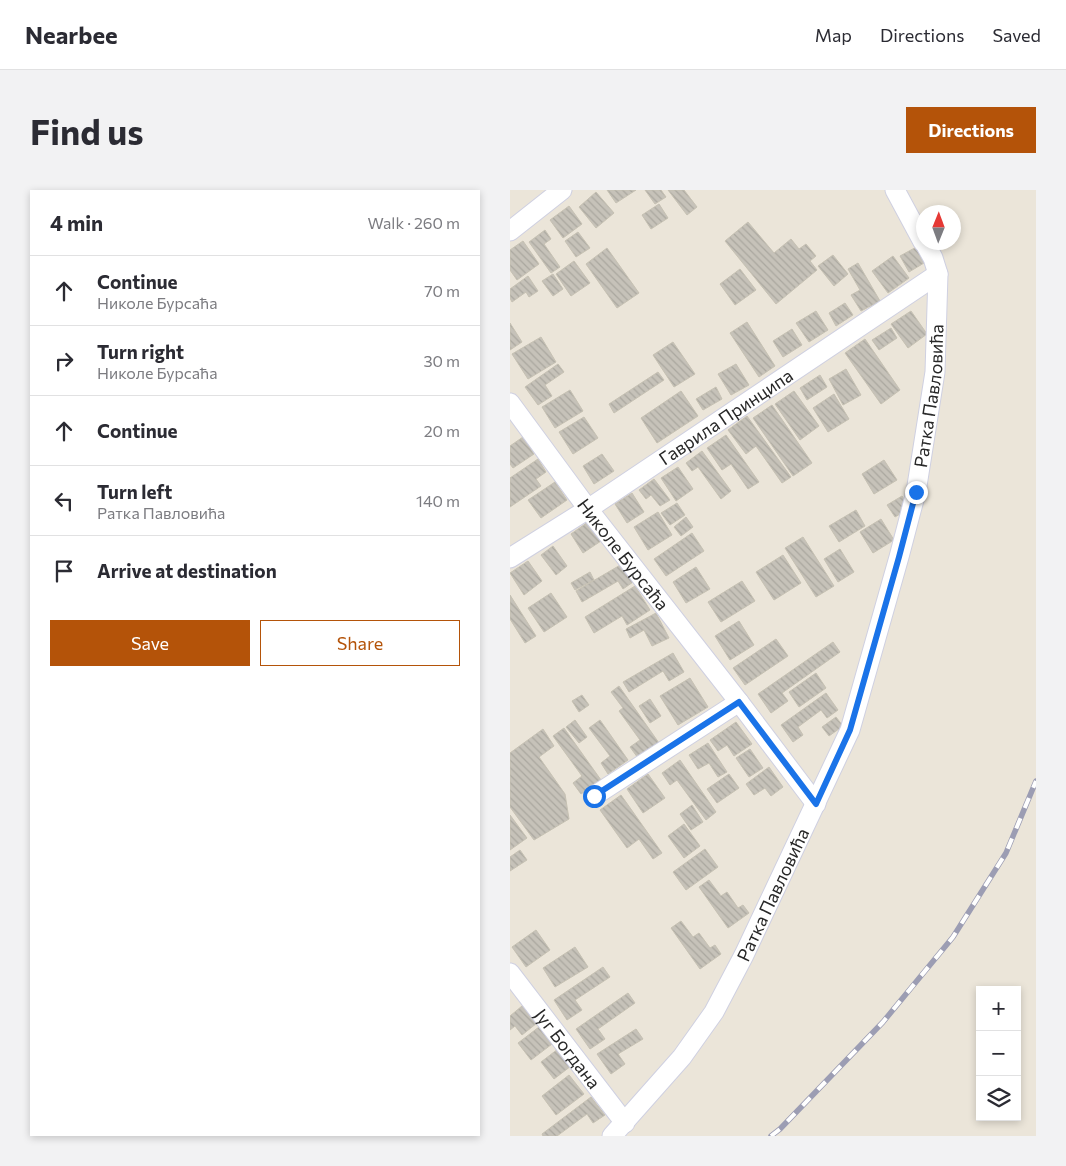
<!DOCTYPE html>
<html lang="en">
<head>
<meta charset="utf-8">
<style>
  body { margin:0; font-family:Commissioner,sans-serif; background:#f2f2f3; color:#2b2b33 }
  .controls { position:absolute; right:15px; bottom:15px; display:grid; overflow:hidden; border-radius:0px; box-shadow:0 2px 8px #0003 }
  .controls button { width:45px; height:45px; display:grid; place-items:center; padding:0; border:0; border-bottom:1px solid #e1e1e2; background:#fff; color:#2b2b33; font:25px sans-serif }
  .compass { position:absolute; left:406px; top:15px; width:45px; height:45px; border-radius:50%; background:#fff; box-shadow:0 2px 8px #0003; rotate:1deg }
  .stop { position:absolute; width:15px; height:15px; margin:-11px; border:4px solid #1a73e8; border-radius:50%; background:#fff }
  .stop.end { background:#1a73e8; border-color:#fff; box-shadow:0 1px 5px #0008 }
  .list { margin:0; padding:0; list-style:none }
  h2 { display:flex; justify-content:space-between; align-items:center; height:65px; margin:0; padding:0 20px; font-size:21px }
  h2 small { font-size:16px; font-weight:400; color:#7c7c81 }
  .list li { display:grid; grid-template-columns:32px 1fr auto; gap:15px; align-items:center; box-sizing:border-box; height:70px; padding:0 20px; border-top:1px solid #e1e1e2 }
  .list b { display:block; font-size:19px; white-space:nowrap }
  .list p { margin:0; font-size:16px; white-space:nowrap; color:#7c7c81 }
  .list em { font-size:16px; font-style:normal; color:#7c7c81 }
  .actions { display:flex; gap:10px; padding:15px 20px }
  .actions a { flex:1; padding:11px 0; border:1px solid #b45309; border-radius:0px; text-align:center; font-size:18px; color:#b45309 }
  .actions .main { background:#b45309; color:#fff }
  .icon { flex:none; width:28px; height:28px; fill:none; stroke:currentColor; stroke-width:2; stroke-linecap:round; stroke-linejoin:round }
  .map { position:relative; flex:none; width:526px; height:946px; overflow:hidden; border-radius:0px }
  header { display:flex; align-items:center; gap:30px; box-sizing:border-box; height:70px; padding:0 25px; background:#fff; border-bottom:1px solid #e1e1e2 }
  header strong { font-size:24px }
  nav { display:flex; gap:28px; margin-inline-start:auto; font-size:18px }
  .intro { display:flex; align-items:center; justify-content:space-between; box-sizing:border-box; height:120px; padding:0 30px }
  h1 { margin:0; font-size:35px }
  .button { padding:12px 22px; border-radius:0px; background:#b45309; color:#fff; font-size:18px; font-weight:700 }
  main { display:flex; gap:30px; padding:0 30px }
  aside { flex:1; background:#fff; border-radius:0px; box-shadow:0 2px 8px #0003 }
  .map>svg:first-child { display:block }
</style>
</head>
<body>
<header>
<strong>Nearbee</strong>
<nav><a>Map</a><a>Directions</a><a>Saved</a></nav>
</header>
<div class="intro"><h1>Find us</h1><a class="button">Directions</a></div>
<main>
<aside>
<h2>4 min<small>Walk · 260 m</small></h2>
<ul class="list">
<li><svg class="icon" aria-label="ahead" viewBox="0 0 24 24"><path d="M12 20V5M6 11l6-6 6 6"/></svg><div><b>Continue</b><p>Николе Бурсаћа</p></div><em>70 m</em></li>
<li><svg class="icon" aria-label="right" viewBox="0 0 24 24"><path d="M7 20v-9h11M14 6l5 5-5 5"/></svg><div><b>Turn right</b><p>Николе Бурсаћа</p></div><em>30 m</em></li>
<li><svg class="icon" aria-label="ahead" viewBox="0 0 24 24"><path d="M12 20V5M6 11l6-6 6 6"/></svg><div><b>Continue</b></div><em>20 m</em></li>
<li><svg class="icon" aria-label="left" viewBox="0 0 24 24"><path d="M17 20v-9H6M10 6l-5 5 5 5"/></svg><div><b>Turn left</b><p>Ратка Павловића</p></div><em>140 m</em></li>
<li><svg class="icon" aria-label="arrive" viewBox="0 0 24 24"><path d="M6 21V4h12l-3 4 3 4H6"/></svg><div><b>Arrive at destination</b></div></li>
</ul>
<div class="actions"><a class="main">Save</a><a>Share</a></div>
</aside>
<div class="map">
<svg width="526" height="946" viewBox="0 0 526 946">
  <defs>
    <pattern id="building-back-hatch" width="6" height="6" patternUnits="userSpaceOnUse" patternTransform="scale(1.25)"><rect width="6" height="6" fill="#c6c2b9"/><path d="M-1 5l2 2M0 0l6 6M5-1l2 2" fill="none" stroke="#aaa79f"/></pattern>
  </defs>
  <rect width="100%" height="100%" fill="#ebe5d9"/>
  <g fill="url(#building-back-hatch)" stroke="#c6c1b3">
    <polygon points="97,0 126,0 106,13"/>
    <polygon points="135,0 151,0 156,7 145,14"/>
    <polygon points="158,0 174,0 187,17 177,25"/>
    <polygon points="86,2 104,23 86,38 69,17"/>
    <polygon points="149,14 158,28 141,39 132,25"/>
    <polygon points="59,16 72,34 53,48 40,30"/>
    <polygon points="238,32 264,63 281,49 289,59 296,54 306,66 300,71 307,80 266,114 215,51"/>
    <polygon points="35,40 41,49 34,54 50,77 41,83 19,52"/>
    <polygon points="68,42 80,58 66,67 55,51"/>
    <polygon points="13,51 29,74 7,90 0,80 0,60"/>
    <polygon points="410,55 419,70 399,82 390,66"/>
    <polygon points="97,58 129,103 107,118 76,74"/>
    <polygon points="323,65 338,84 324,96 308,76"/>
    <polygon points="383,66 399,88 378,103 362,81"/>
    <polygon points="64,71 80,93 61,106 46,84"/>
    <polygon points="348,73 370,111 351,121 341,105 350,100 338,79"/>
    <polygon points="230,79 246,100 225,115 210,94"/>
    <polygon points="43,84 53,99 43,106 32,91"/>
    <polygon points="18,86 28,101 19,107 16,102 2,112 0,108 0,99"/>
    <polygon points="335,113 343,125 326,136 319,123"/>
    <polygon points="306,121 318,140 299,152 286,133"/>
    <polygon points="401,121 417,144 398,158 381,134"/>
    <polygon points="237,132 265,176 249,187 220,143"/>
    <polygon points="0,133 12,152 0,160"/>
    <polygon points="381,138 387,148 369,160 362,150"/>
    <polygon points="282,139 292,155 273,167 263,151"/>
    <polygon points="31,147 46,172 18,189 2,164"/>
    <polygon points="355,149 390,200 371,214 335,163"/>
    <polygon points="163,152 185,184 164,197 143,165"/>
    <polygon points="48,174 54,182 35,195 42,206 28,215 15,197"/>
    <polygon points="226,174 239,195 221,205 208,184"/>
    <polygon points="336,179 351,205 333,215 319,189"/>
    <polygon points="148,182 154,190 104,223 99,214"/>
    <polygon points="310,185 317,197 297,210 290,198"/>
    <polygon points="206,197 212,209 193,220 186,209"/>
    <polygon points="60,200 73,221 45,238 32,217"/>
    <polygon points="171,201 188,226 147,253 131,228"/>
    <polygon points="284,201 309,236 290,250 265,214"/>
    <polygon points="324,204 339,229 318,242 303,218"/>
    <polygon points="262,215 302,273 283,286 243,228"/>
    <polygon points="237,226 281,287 272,293 246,256 236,264 218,240"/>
    <polygon points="74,227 88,248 63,264 49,242"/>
    <polygon points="216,245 249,292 238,299 221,274 212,280 197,258"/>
    <polygon points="13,247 24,264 3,278 0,274 0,256"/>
    <polygon points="192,261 221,301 211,309 188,277 182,281 176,273"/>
    <polygon points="92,264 104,281 84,294 73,276"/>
    <polygon points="28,269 36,282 26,289 31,296 0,317 0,288"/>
    <polygon points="374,270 387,290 364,304 352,284"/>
    <polygon points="168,277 183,299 166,311 151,288"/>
    <polygon points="144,289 160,310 150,316 141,305 136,309 129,300"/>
    <polygon points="45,292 57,310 31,328 18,310"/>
    <polygon points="122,303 134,322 117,333 105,314"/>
    <polygon points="392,306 400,318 385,327 377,315"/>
    <polygon points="167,313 175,325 160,335 151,323"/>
    <polygon points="346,320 355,336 329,352 319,336"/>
    <polygon points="148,322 162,345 138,360 124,337"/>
    <polygon points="176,327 183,337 171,346 164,337"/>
    <polygon points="371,329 384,350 363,363 350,342"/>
    <polygon points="78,332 91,351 73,363 61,344"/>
    <polygon points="182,343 194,361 156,386 144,369"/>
    <polygon points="293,347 324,396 306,407 275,358"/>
    <polygon points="43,356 57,376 46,385 31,365"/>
    <polygon points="330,359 344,382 328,392 314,369"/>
    <polygon points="273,365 291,393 264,410 246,382"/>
    <polygon points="18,371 32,391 14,405 0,383"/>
    <polygon points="112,374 123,392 113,399 108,391 72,412 66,401"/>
    <polygon points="186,377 200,399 176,413 163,392"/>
    <polygon points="80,382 84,390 65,400 61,393"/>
    <polygon points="232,391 245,411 211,432 198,412"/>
    <polygon points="125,396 140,420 117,435 112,426 84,443 75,427"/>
    <polygon points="41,403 57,427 34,442 18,418"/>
    <polygon points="0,405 26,446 15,453 0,429"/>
    <polygon points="146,423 159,448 142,456 134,440 120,448 116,439"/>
    <polygon points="229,431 244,455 220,470 205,446"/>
    <polygon points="266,449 278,466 235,495 223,478"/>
    <polygon points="323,452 330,462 272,503 278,511 261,523 248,504"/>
    <polygon points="163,463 174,482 159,491 153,481 119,502 113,492"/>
    <polygon points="306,483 316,498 289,517 279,502"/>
    <polygon points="180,488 198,517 168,535 150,506"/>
    <polygon points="109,496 149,553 128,568 120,557 130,550 109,521 113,518 101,502"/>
    <polygon points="316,503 328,520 317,528 311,520 288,537 293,545 283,552 271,535"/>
    <polygon points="72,505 79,515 69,522 62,511"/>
    <polygon points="140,509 151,526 140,533 129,516"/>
    <polygon points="326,527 333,536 319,546 312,537"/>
    <polygon points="65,530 77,547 69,553 56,537"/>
    <polygon points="90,530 118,570 98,584 91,573 100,566 79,538"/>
    <polygon points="226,532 242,554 224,566 217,555 208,561 200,550"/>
    <polygon points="54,538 91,590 71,604 63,593 72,586 43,546"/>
    <polygon points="33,539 44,556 29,567 55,604 59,629 24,650 0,617 0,563"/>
    <polygon points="198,553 217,582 208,587 199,573 188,579 179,565"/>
    <polygon points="240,559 253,578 239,587 226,568"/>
    <polygon points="170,570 206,622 196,630 167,590 160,595 152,583"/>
    <polygon points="259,577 273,597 261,606 255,598 244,605 236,594"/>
    <polygon points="138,584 155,608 133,623 117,599"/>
    <polygon points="219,584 229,598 207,613 197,599"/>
    <polygon points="111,605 152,663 143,669 129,649 117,658 90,620"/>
    <polygon points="182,615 193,632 181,640 170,624"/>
    <polygon points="0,625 17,648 0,660"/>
    <polygon points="174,634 190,656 174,668 158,646"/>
    <polygon points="195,659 208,677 176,700 163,682"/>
    <polygon points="10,660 17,670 0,681 0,667"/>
    <polygon points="199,690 211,706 217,702 228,718 233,715 239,723 218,738 189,697"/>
    <polygon points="171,731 183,747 189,743 200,758 205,755 211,764 190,779 161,738"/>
    <polygon points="26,740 40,760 16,777 2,757"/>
    <polygon points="65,757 78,777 45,797 33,778"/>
    <polygon points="93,777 100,787 65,810 72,820 57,830 44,810"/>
    <polygon points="118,803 125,813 88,839 95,849 80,859 66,839"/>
    <polygon points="12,816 27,833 12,845 5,836 0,840 0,826"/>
    <polygon points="29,837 42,854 21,870 8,853"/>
    <polygon points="126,839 133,849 108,864 115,874 101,884 87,864"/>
    <polygon points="48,859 61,876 44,889 31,872"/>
    <polygon points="59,885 74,904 46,925 32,906"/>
    <polygon points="81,907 95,925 83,933 77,924 47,946 33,946 32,944"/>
  </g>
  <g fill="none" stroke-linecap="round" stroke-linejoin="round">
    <defs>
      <g id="street">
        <polyline points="385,0 413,52"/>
        <polyline points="0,41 52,0"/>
        <path id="s1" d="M0,213L78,319L229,512L306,614"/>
        <path id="s2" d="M0,368L78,319L428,84"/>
        <polyline points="84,606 229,512"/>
        <path id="s3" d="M0,783L115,933"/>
        <path id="s4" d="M102,946L172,867L204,822L234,765L340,540L389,367L406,302L425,182L428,84L423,68L414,52"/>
      </g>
    </defs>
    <use href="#street" stroke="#cfd0e1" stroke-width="21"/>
    <use href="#street" stroke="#fff" stroke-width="19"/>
    <defs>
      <polyline id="rail" points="261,946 270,939 373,832 443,747 496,663 526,591"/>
    </defs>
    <use href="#rail" stroke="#9c9db3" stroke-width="5.5"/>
    <use href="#rail" stroke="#fff" stroke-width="4" stroke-dasharray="11" stroke-linecap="butt"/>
  </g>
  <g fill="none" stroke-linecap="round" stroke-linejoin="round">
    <polyline stroke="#1a73e8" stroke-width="6" points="84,606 229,512 306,614 340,540 389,367 406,302"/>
  </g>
  <g text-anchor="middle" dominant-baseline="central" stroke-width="4" stroke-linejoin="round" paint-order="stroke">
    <g font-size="18" fill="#282828" stroke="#fff">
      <text stroke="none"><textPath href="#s4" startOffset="818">Ратка Павловића</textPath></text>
      <text stroke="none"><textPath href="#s2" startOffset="258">Гаврила Принципа</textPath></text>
      <text stroke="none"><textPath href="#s1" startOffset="189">Николе Бурсаћа</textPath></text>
      <text stroke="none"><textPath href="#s4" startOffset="292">Ратка Павловића</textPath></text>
      <text stroke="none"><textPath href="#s3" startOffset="95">Југ Богдана</textPath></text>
    </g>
  </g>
</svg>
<div class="controls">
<button>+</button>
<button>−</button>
<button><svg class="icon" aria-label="layers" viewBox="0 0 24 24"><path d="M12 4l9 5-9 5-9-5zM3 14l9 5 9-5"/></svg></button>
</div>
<svg class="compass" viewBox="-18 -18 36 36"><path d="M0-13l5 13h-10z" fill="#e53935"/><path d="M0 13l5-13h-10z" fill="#7c7c81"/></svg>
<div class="stop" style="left:84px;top:606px"></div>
<div class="stop end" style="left:406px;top:302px"></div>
</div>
</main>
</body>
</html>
